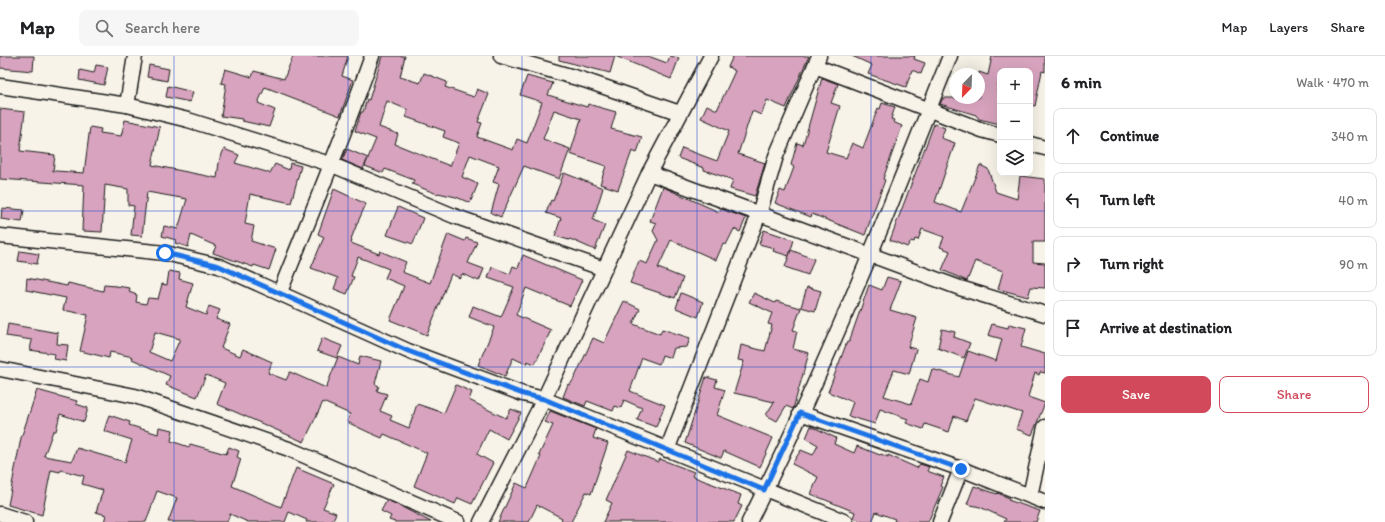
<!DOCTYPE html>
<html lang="en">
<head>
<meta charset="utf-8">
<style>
  body { margin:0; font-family:Itim,sans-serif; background:#f6f6f6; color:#202124 }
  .controls { position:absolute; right:12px; top:12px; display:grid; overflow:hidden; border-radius:8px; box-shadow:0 4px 16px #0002 }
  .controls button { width:36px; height:36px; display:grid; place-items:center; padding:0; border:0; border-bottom:1px solid #e0e0e0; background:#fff; color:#202124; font:20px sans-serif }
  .compass { position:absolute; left:949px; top:12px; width:36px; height:36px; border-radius:50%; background:#fff; box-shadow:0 4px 16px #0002; rotate:203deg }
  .stop { position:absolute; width:12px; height:12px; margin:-9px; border:3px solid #1a73e8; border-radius:50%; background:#fff }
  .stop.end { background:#1a73e8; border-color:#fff; box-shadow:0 1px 4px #0008 }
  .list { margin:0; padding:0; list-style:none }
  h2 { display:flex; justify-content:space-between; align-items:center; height:52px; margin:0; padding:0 16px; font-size:17px }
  h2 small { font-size:13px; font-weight:400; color:#757577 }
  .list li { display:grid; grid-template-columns:26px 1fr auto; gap:12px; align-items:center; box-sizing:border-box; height:56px; margin:0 8px 8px; padding:0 8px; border:1px solid #e0e0e0; border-radius:8px }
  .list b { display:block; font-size:15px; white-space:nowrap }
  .list em { font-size:13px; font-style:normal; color:#757577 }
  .actions { display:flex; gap:8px; padding:12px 16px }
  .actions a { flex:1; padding:9px 0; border:1px solid #d1495b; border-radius:8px; text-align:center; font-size:14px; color:#d1495b }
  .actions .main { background:#d1495b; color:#fff }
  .icon { flex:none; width:22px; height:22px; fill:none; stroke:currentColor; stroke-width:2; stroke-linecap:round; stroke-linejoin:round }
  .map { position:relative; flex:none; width:1045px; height:466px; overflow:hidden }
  header { display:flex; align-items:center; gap:24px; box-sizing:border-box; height:56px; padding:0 20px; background:#fff; border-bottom:1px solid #e0e0e0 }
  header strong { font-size:19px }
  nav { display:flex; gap:22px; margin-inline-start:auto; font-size:14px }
  .search { width:280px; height:36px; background:#f6f6f6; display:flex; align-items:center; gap:10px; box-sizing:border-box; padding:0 14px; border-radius:8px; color:#757577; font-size:15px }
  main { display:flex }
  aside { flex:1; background:#fff }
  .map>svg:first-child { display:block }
</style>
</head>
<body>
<header>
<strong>Map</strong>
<div class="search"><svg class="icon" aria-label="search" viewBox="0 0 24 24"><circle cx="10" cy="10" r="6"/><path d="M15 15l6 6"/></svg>Search here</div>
<nav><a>Map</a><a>Layers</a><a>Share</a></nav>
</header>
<main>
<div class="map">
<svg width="1045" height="466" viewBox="0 0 1045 466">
  <rect width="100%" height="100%" fill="#f7f3e8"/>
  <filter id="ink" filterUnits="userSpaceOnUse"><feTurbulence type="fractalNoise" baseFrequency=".025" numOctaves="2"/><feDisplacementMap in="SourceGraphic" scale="8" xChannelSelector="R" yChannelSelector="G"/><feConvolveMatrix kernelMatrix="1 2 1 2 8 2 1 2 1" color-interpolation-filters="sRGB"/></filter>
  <g filter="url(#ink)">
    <g fill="#d7a3be" stroke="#1c1c1c" fill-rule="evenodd">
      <polygon points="0,0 34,0 33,15 0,12"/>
      <polygon points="293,0 348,0 342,20 353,24 340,60 265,31 258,47 275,54 269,71 242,65 242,63 221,60 226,28 221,27 225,13 252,21 254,15 284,23"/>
      <path d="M382,0H405L400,21L420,27L424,17L447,26L445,31L474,41L477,33L489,38L478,66L482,67L477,81L513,94L517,83L527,87L542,46L520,39L527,20L553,27L548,39L587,51L588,48L616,56L611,73L642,81L637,97L632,95L618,134L600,128L606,110L570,98L581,63L554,54L543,83L570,93L559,123L524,110L501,161L491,157L499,128L493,126L499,110L470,99L462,121L478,128L470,147L456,141L438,137L437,138L412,128L414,124L385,113L383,117L365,110L368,102L363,113L342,104L347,93L368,102L376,83L355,75L361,56H363L367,43L369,44ZM387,45L408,54L406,61L445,75L443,81L459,87L450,110L395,88L398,78L379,71Z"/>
      <polygon points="559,0 615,0 610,17 559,4"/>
      <polygon points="615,0 648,0 667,7 670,0 679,2 671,23"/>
      <polygon points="733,0 809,0 786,52 767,44 761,59 752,55 738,98 765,107 755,140 730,133 733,124 704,114 704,112 678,102 682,92 717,105 729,75 701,62 707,49 717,54 735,15 728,11"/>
      <polygon points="852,0 915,0 914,3 925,7 921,18 912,14 906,31 868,18 872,9"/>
      <polygon points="992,0 1045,0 1045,16 1042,15 1035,50 1030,49 1030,15 1000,15 997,35 1000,36 1000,68 979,63 976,59 940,48 943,42 979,42 979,16 988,19"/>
      <polygon points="96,9 108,11 104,29 79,24 80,14 94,17"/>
      <polygon points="149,9 169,13 167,25 147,21"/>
      <polygon points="822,22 838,28 831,47 840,50 826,96 846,102 852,87 863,92 878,52 880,53 882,47 895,51 891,63 894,64 893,66 902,70 883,123 885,124 865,179 812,158 811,161 775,147 780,134 785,136 794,111 791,109 797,87 803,89"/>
      <polygon points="168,30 193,36 190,46 166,41"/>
      <polygon points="0,53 25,56 20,95 55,99 53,115 56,115 84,117 90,71 101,73 100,77 121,80 125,64 160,71 152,109 217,122 219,106 224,93 239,99 235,107 270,117 275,108 289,114 290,107 301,110 291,147 250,138 245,168 254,170 251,185 276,193 269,214 254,209 253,211 213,197 216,190 191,179 188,191 175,187 176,184 162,180 164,170 178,173 187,143 147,136 142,180 131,179 134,150 128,149 128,133 105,129 102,176 82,175 84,129 0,123"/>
      <polygon points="934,68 945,72 941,82 955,87 935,146 961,156 980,109 988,113 996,136 1017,143 1020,120 1045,123 1045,186 1033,186 1033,206 1045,207 1045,232 1031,231 1028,241 998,233 1003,215 975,205 967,225 942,214 950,195 940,191 944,181 922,173 918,184 915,183 914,186 911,185 907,191 890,184"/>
      <polygon points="564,117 603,132 593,164 605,169 595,194 570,183 569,184 555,180 561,162 546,157 551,144 553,145"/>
      <polygon points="663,131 719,156 721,153 746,162 740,176 734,173 726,189 723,188 716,204 671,184 658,212 683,222 675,242 630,227 639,205 647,208 658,184 653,175 656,167 650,165"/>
      <polygon points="334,133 366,148 357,168 351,183 352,184 351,187 379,198 380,195 406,206 402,216 430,227 448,178 465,185 466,182 477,186 468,207 484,213 479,225 462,218 460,222 451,218 427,279 390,264 404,230 385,222 389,213 358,201 351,220 354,221 347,238 334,233 338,222 311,212 324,181 318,178"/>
      <polygon points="398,151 423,162 413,188 387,179"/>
      <polygon points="2,152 24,154 22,166 1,163"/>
      <polygon points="764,174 794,184 789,200 773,195 774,192 759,188"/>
      <polygon points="791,194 814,203 808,219 785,211"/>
      <polygon points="20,195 39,198 37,208 18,205"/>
      <polygon points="523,199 582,224 570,250 526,232 516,259 551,274 535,308 527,305 526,308 513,302 505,320 478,309 494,271 469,261 473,250 501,261 514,231 488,222 492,211 510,218 513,210 518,212"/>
      <path d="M169,215L180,217L179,223L193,227L186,251L206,259L209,250L220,254L216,263L230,268L221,292L240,300L243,293L272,306L268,317L286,324L290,316L326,332L338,301L358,309L360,300L381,305L375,328L379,330L377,335L387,338L380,355L392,360L390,364L409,372L417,348L444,357L456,329L472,336L469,344L495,357L506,362L511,353L521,357L507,383L489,373L477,398L493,407L472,448L458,442L455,448L414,430L427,397L384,378L382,382L368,376L347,366L350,358L323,346L304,386L217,348L225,327L206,319L197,341L166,329L170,320L132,303L133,301L110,296L109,302L80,295L88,259L63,254L66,242L26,234L27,222L67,230L68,227L103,235L104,229L116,230L130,232L129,236L137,239L136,246L146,248L148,242L158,243L162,228L167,229ZM155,276L180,283L170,305L149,296Z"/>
      <polygon points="887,221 901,225 890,254 917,262 908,291 916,293 909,318 894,314 884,340 911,348 920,323 928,326 932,313 959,321 968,295 996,305 1002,283 988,279 992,268 1008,272 1009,268 1026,272 1021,291 1045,298 1045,317 1040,316 1039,319 1035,317 1028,341 1045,347 1032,379 1016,373 1022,357 975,342 966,365 954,360 949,376 925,368 923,373 906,367 908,363 880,353 875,368 848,360 853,346 828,336 847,286 849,286 869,229 882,234"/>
      <polygon points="807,231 821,235 815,255 801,251"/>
      <polygon points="681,237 703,246 698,261 676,252"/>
      <polygon points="754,237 775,247 776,245 801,252 793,274 797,275 793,293 809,297 793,353 786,350 777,365 766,359 774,346 734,337 744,305 738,304 741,289 765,295 772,269 768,268 772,257 749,246"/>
      <polygon points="624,245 640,253 633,268 660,278 662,273 690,282 687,291 674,292 671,302 662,299 659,308 642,302 630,335 665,349 656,371 637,364 642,352 624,344 621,352 615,350 613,355 587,345 585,350 563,341 568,328 570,329 575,321 593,282 604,287"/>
      <polygon points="8,268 58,277 57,288 68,289 66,305 54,303 55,298 30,294 32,284 6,280"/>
      <polygon points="942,273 955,276 954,281 970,287 964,302 938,292"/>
      <polygon points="322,282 342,290 337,302 317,295"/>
      <polygon points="706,321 717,324 715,331 725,334 717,359 773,382 760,411 724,395 721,402 685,387"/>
      <polygon points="37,334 77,345 76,348 88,352 84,366 60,358 56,375 53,375 44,400 72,405 77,392 125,406 132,384 104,375 109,359 130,366 129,369 158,378 159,371 173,374 171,385 189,391 190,388 226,398 229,391 239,395 237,401 241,403 232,430 281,451 296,412 334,428 323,452 336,457 332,466 306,466 307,464 289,456 285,466 248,466 230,458 227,466 168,466 177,442 157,435 146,466 104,466 106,459 96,456 103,434 82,428 84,420 61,414 60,416 51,414 42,459 8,449 21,382"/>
      <polygon points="550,355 596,373 593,382 608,387 591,438 586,436 571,466 561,466 562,462 537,449 529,466 498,466 516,427 527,432 541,400 539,399 553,369 545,366"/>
      <polygon points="811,370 836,382 834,388 854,397 857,390 880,399 881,398 888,401 888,399 917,412 920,408 929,411 927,415 944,421 940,430 943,431 928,466 894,466 895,463 876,456 872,466 864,466 853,462 855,456 811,438 818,421 792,408 801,394 813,399 818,389 806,382"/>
      <polygon points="628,394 658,406 660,403 694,416 692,420 741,439 738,448 742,450 734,466 603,466 612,447 606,444"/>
      <polygon points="974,430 997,438 998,437 1009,442 1008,444 1040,455 1036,466 1004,466 1006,463 980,451 967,448"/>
      <polygon points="387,444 400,450 431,466 395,466 389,464 391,460 381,455"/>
    </g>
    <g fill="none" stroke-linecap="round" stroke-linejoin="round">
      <defs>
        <g id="minor">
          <polyline points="501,0 584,24 680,57"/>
          <polyline points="815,10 982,74 1000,79"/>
          <polyline points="0,30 127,49 188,64 330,108 454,160 604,213"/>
          <polyline points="127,49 135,0"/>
          <polyline points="1030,88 1045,92"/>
          <polyline points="649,117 960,232 1045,258"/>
          <polyline points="0,180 165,197 219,210 408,295 523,338 544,343 846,466"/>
          <path d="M280,236C311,158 344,80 372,0"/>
          <polyline points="0,313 135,340 289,393 458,466"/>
          <polyline points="800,357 961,413 1045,446"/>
          <polyline points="667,394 759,158 776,100 819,0"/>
          <polyline points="1030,440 1045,371"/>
          <polyline points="0,458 25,466"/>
          <polyline points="481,466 544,343 649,117 711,0"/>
          <path d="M749,466C825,315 888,157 950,0"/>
          <polyline points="940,466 961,413"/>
        </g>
      </defs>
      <use href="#minor" stroke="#1c1c1c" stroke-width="17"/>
      <use href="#minor" stroke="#f7f3e8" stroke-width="14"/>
    </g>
  </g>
  <g fill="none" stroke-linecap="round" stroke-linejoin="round" filter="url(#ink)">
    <polyline stroke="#1a73e8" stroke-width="5" points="165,197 219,210 408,295 523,338 544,343 764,434 800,357 961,413"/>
  </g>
  <path fill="none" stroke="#1d4ed8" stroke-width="1" stroke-opacity="0.55" d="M174,0V466M348,0V466M522,0V466M697,0V466M871,0V466M0,155H1045M0,311H1045"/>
</svg>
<div class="controls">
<button>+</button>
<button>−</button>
<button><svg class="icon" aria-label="layers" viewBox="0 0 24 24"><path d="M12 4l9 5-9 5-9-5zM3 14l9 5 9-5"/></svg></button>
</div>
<svg class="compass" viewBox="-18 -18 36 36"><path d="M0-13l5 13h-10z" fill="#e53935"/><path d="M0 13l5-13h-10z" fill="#757577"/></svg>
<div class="stop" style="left:165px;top:197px"></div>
<div class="stop end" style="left:961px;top:413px"></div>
</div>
<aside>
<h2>6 min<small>Walk · 470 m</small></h2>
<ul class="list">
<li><svg class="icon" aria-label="ahead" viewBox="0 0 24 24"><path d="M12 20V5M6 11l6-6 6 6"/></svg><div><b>Continue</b></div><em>340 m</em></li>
<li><svg class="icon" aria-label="left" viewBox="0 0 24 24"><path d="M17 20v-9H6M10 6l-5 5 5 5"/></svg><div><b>Turn left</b></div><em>40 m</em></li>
<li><svg class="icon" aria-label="right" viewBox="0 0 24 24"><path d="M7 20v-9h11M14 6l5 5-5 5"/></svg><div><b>Turn right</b></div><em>90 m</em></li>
<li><svg class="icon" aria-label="arrive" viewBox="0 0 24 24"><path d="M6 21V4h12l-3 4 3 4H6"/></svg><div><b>Arrive at destination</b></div></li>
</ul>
<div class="actions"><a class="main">Save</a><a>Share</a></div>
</aside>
</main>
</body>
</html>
